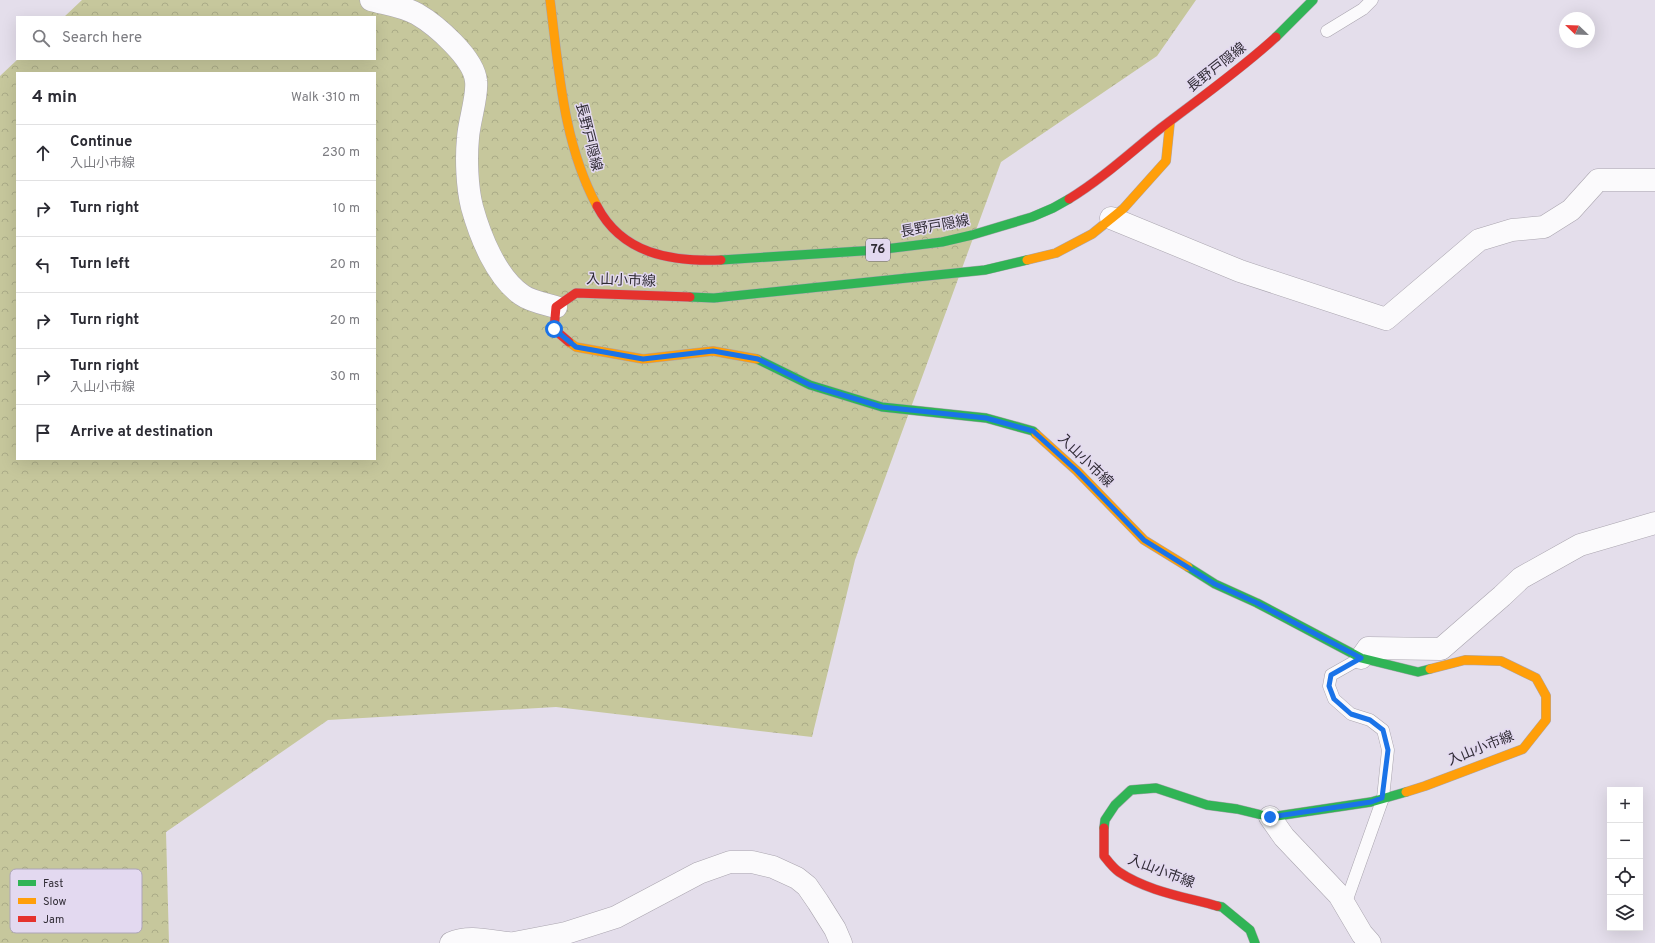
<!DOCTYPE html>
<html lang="en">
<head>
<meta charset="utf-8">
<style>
  body { margin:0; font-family:Overpass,"Noto Sans JP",sans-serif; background:#f7f7f7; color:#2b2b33 }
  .controls { position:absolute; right:12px; bottom:12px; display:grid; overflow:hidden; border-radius:0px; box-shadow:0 4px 16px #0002 }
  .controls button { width:36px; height:36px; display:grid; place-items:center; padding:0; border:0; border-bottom:1px solid #e1e1e2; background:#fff; color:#2b2b33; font:20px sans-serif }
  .compass { position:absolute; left:1559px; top:12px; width:36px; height:36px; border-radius:50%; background:#fff; box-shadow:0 4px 16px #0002; rotate:293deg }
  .stop { position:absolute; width:12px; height:12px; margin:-9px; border:3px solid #1a73e8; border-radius:50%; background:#fff }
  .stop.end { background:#1a73e8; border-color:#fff; box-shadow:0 1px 4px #0008 }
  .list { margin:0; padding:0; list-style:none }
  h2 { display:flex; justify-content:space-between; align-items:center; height:52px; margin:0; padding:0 16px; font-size:17px }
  h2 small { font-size:13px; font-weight:400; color:#7c7c81 }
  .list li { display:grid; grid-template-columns:26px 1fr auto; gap:12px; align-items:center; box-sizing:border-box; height:56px; padding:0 16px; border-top:1px solid #e1e1e2 }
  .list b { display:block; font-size:15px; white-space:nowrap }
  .list p { margin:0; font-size:13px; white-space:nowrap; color:#7c7c81 }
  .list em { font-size:13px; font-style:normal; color:#7c7c81 }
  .icon { flex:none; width:22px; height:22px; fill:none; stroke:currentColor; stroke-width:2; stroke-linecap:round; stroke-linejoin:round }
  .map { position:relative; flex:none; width:1655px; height:943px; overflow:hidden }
  .search { position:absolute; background:#fff; box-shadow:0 4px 16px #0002; left:16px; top:16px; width:360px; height:44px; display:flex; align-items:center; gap:10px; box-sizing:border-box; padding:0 14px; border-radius:0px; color:#7c7c81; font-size:15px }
  .panel { position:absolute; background:#fff; box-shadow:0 4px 16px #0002; left:16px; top:72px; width:360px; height:388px; border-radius:0px }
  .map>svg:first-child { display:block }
</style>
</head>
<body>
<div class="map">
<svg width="1655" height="943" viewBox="0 0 1655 943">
  <defs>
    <pattern id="forest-crowns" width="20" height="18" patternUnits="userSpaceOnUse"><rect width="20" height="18" fill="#c6c79c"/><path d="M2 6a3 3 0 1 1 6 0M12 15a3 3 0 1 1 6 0" fill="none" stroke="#aaab87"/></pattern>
  </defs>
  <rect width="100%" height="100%" fill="#e4deeb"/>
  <path fill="url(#forest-crowns)" fill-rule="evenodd" d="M82,0H1196L1157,56L1001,162L855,560L812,737L556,707L328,720L166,832L169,943H0V76L18,59H375V17H64ZM17,73H375V459H17Z"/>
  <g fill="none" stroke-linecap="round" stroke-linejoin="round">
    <defs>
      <g id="lane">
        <polyline points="1327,31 1363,9 1372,0"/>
        <polyline points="1345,905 1383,798 1388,750 1383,730 1370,720 1351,714 1334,699 1329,686 1331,675 1361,658"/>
      </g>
      <g id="street">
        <path d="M371,0C386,4 403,6 417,14C436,25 474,58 476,81C478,96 469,121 468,138C466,158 467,187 472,207C480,236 496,277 522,295C530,301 545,304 556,307"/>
        <polyline points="1111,218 1240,271 1386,319 1479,240 1512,230 1544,227 1571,210 1598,180 1655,180"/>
        <polyline points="1361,658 1368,648 1441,649 1502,596 1521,578 1580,545 1655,523"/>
        <polyline points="1270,817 1284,837 1339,895 1362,934 1370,943"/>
        <path d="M451,943C469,935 489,941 508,943"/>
        <polyline points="514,943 566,933 616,917 699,873 730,862 752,862 773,867 797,878 807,886 818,902 835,929 841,943"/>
      </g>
      <g id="fast">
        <polyline points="1276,37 1313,0"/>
        <polyline points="721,260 877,250 942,242 972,235 1032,217 1053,208 1069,199"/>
        <polyline points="690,297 714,298 985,270 1027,260"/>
        <polyline points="757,359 810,385 882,407 986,418 1033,431 1036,434"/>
        <polyline points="1188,567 1215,584 1257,603 1361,658 1418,672 1430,669"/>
        <polyline points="1104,828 1105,820 1115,805 1131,790 1156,788 1207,805 1237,809 1270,817 1371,802 1406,792"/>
        <polyline points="1217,906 1222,907 1250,930 1255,943"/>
      </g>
      <g id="slow">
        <path d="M550,0C559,70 563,143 597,206"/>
        <polyline points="1027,260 1056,253 1092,234 1123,209 1166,161 1170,122"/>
        <polyline points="569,342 576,347 643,359 713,351 757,359"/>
        <polyline points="1036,434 1077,471 1144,540 1188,567"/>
        <polyline points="1406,792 1425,786 1523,749 1546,720 1546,696 1536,678 1501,661 1465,660 1430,669"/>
      </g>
      <g id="jam">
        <path d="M1069,199C1102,179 1131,152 1161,128C1200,98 1240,70 1276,37"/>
        <path d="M597,206C622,254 671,262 721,260"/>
        <polyline points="569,342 554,329 556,307 576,293 690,297"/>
        <path d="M1104,828V856C1108,861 1113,868 1119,872C1147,891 1185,897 1217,906"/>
      </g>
    </defs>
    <use href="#lane" stroke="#aaa5af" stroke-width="13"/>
    <use href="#street" stroke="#aaa5af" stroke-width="23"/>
    <use href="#fast" stroke="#aaa5af" stroke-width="10"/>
    <use href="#slow" stroke="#aaa5af" stroke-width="10"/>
    <use href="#jam" stroke="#aaa5af" stroke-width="10"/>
    <use href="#lane" stroke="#fbfafc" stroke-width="12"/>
    <use href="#street" stroke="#fbfafc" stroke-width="22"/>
    <use href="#fast" stroke="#30b455" stroke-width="9"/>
    <use href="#slow" stroke="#ff9f0a" stroke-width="9"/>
    <use href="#jam" stroke="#e5322d" stroke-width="9"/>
  </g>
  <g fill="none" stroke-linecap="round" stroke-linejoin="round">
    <polyline stroke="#1a73e8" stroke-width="5" points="554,329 576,347 643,359 713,351 758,359 810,385 882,407 986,418 1033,431 1077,471 1144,540 1215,584 1257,603 1361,658 1331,675 1329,686 1334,699 1351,714 1370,720 1383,730 1388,750 1382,798 1371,802 1270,817"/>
  </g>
  <g text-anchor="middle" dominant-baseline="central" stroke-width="3" stroke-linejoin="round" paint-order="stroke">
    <rect fill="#e3d9f0" stroke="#66606d" stroke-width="1" x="866" y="239" width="24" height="22" rx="3"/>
    <g font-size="13" font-weight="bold" fill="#302c35">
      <text x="878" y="250">76</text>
    </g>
    <g font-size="14" fill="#302c35" stroke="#e3d9f0">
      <text transform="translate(1217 68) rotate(-38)">長野戸隠線</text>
      <text transform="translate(588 137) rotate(76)">長野戸隠線</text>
      <text transform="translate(935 227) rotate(-10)">長野戸隠線</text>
      <text transform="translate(621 281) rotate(2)">入山小市線</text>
      <text transform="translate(1085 461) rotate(44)">入山小市線</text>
      <text transform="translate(1481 749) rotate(-22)">入山小市線</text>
      <text transform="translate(1161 872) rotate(21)">入山小市線</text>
    </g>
  </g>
  <rect x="10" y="869" width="132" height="64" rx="6" fill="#e3d9f0" stroke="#ada5b8" stroke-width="1"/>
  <rect x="18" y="880" width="18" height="6" fill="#30b455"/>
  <rect x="18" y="898" width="18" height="6" fill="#ff9f0a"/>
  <rect x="18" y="916" width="18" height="6" fill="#e5322d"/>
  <g font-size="11" fill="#302c35">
    <text x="43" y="887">Fast</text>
    <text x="43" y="905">Slow</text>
    <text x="43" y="923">Jam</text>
  </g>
</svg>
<div class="controls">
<button>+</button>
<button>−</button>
<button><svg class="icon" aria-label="locate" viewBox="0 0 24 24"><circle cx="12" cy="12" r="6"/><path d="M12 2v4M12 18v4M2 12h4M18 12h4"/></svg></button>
<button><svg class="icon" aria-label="layers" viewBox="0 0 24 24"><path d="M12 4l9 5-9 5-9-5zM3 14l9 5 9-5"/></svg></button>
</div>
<svg class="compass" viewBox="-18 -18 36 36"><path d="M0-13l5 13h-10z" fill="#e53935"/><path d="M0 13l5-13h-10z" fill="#7c7c81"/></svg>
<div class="stop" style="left:554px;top:329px"></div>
<div class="stop end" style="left:1270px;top:817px"></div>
<div class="search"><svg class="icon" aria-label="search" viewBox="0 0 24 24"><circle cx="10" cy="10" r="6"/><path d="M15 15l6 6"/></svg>Search here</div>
<section class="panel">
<h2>4 min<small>Walk · 310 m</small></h2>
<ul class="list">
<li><svg class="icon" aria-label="ahead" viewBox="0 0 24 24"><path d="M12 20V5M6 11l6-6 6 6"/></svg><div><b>Continue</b><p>入山小市線</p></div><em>230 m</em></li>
<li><svg class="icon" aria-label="right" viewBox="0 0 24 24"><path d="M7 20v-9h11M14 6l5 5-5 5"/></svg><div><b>Turn right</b></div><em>10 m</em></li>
<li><svg class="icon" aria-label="left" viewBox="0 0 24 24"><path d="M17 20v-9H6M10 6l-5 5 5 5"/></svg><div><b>Turn left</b></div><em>20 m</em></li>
<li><svg class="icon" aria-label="right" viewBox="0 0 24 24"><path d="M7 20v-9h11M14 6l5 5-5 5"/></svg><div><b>Turn right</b></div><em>20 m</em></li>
<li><svg class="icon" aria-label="right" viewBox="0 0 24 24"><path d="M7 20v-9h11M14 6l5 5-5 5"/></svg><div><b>Turn right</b><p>入山小市線</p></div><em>30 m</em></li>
<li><svg class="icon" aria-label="arrive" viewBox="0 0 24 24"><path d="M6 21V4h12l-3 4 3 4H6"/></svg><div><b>Arrive at destination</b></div></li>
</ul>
</section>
</div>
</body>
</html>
